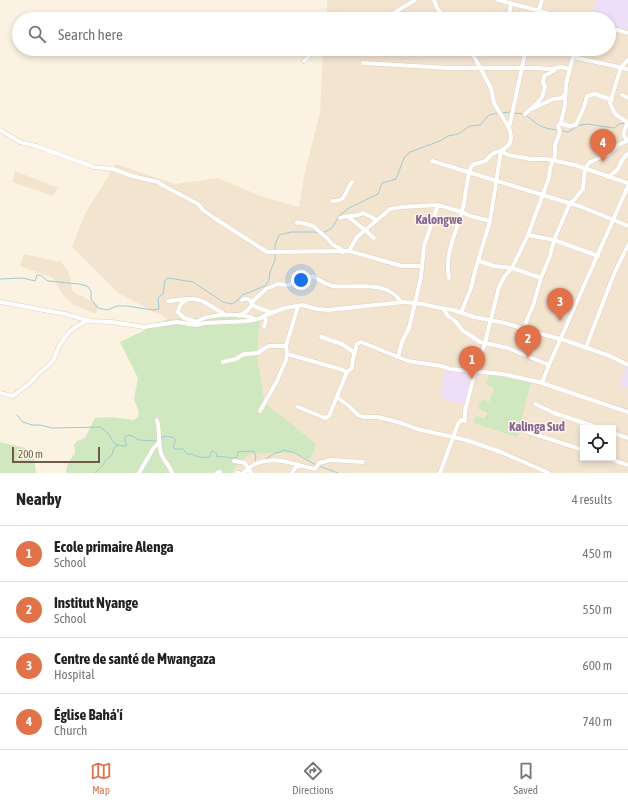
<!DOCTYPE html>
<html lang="en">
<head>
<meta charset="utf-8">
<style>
  body { margin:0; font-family:"Asap Condensed",sans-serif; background:#f6f6f6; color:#222 }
  .controls { position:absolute; right:12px; bottom:12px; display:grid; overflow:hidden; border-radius:0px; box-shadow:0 2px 6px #0003 }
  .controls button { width:36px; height:36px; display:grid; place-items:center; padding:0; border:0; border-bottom:1px solid #e0e0e0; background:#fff; color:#222; font:20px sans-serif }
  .scale { position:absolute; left:12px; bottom:10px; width:88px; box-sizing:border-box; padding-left:4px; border:2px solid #715949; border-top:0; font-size:11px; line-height:14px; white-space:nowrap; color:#715949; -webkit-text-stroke:3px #fef6e7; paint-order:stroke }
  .you { position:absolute; left:301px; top:280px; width:14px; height:14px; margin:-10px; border:3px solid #fff; border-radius:50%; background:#1a73e8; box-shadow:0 0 0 6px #1a73e833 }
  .badge { display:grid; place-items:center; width:26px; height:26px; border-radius:50%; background:#e27249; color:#fff; font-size:13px; font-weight:700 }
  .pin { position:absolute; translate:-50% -33px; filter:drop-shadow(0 1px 2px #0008) }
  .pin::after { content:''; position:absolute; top:21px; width:14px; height:12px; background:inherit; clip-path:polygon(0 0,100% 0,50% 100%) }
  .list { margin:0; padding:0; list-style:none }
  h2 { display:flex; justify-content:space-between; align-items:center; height:52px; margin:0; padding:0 16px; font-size:17px }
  h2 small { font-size:13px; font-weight:400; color:#767676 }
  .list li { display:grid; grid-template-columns:26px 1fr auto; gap:12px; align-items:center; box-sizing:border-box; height:56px; padding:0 16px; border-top:1px solid #e0e0e0 }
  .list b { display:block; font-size:15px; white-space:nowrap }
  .list p { margin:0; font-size:13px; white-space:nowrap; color:#767676 }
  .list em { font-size:13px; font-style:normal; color:#767676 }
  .icon { flex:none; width:22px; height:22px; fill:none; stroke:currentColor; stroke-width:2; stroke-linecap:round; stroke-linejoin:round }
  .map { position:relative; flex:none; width:628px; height:473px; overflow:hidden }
  .search { position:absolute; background:#fff; box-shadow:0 2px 6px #0003; left:12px; right:12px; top:12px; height:44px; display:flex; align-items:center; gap:10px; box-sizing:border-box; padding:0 14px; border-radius:22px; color:#767676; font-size:15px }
  .sheet { height:276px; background:#fff }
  nav { display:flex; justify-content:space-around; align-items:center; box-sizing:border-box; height:56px; border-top:1px solid #e0e0e0; background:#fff; font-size:11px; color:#767676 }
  nav a { display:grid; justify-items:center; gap:2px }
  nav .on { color:#e27249 }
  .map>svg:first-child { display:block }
</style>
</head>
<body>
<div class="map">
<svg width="628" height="473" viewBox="0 0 628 473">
  <rect width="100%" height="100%" fill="#fbf2e1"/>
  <g fill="#f3e4d0" fill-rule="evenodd">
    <path d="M327,0H628V473H232L235,468L243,459L250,454L295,453L310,460L265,403L257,357L260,315L168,319L118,293L72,247L86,212L116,164L175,184L218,178L263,197L299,207L305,171L320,113L323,49H609V19H326ZM531,382L484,418L494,388L486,385ZM583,428H613V458H583Z"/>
    <polygon points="15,171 58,188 53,196 12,182"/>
    <polygon points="24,254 61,262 69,273 73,292 99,305 96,314 72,304 63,295 53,278 20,266"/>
  </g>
  <g fill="#efdef7">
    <polygon points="597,0 628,0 628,30 609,26 609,19 591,19"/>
    <polygon points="627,365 628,366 628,388 619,385"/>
    <polygon points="445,370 473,373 466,405 444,400 445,397 440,396"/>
  </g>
  <g fill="#cfe8c0">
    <path d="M260,315L257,357L265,403L316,444L310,460L295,453L250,454L243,459L235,468L232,473H66C66,465 71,459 75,453L74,445L77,441L85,438L95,418L109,417L134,420L138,417L139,412L134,399L138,378L120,342L168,319Z"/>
    <polygon points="489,375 531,382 517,437 473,423 476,416 484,418 487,413 478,409 482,399 489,402 494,388 486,385"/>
    <polygon points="0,442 25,448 34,454 36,473 0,473"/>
  </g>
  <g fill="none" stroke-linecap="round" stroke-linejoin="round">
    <g stroke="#9dcad5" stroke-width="1">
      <polyline points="501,113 510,112"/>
      <polyline points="513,113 524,114"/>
      <path d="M527,116C539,126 541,128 557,130"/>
      <polyline points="562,131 568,132 580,125 588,124 614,128 619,124 625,123"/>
      <polyline points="323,233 332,228 339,216 349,208 378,194 382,183 396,179 404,158 410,152 440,141 448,136 458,134 470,126 480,125 489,115 498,113"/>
      <polyline points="275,251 275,245 279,235 291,232 315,232 318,233"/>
      <polyline points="0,279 23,278 35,281 37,275 40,275 48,281 79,284 87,286 91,291 91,299 98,308 107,310 117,306 127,306 153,310 159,309 158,298 163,294 165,280 168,278 193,282 223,302 232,304 237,301 242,295 265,286 269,280 270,272 275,260 275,254"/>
      <polyline points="17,415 23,422 32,425 40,425 52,428 100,427 108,433 112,440 117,445 125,446 127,445 125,442 125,437 129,435 134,437 139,440 157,441"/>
      <path d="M161,439L162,437C167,436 172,436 176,440L173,447L175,449H183L187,454H192C196,457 205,458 210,457L211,452L213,451L217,454V457C224,455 231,460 237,457L238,452L253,451L256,456L255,460L256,461"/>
      <polyline points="264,460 275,453 280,452 283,450 293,452 316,465"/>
      <polyline points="319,466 338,473"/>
      <polyline points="95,473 103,465 105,461 112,455 114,448 117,445"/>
    </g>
    <defs>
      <g id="minor">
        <polyline points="434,0 437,8 446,19"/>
        <polyline points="498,0 570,19"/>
        <polyline points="509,15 511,4"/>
        <polyline points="384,19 415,0"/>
        <polyline points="536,19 542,0"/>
        <polyline points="609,28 628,33"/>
        <polyline points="470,49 491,88 494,103 509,128"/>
        <polyline points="573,57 628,69"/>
        <polyline points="304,61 310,55 314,49"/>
        <polyline points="363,63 448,68 534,68 551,69 561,67 570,69"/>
        <polyline points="622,95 628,98"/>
        <polyline points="532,109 553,99 562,98 564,95"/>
        <path d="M525,114C530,109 539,103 542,97C543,94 544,90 545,87L543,83L544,76L554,71"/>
        <polyline points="560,123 569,126 576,125 584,107 587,96 595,94 612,100"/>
        <polyline points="0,130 20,142 36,146 94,167 113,169 132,176 158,182 164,186 198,204 203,210 214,218 267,252 349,251 402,266 422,266"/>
        <path d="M628,141C620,133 626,131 627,122L615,114L610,103L621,67L628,60"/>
        <polyline points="501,151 508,155 531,159 547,159 575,165 628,183"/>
        <polyline points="432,161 582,207 628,226"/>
        <path d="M608,177C611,174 614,173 616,171C622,165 619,160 628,154"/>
        <path d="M332,201C349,201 343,192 352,182"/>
        <polyline points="347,216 365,230 374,238"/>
        <path d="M340,218C348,215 356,217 363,213L377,220"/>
        <polyline points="297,223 298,222 313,226 327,238 333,245 340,248 343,252"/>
        <polyline points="528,235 554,240 598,256"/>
        <polyline points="349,251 357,237 390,209 402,207 438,205 462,212 470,216 490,221"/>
        <polyline points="479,261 494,266 512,268 541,278"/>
        <path d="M449,278C444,255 456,233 462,211C466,197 466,181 471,167C474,162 479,164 485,161C488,159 490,155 494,153C496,152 498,152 500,151C511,147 513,138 509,128L526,49"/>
        <path d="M189,299C183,300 178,307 178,312L184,318L197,322C208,313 242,313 255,319"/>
        <path d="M168,301C180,300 195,296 206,303C212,307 219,311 226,315"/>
        <polyline points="0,302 65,314 90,321 112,322 144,327 177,322 196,325 205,323 248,321 261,318 266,315 285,308 302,305 317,309 328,310 404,302 423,304 435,307 453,310 474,317 505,323 524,329 567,341 610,356 628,365"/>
        <path d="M252,303L255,299L266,289L278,284L288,285L313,276C319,280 326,285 333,286C355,289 387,279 401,302"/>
        <polyline points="252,305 256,307 270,312"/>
        <polyline points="444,309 447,315 456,322 462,330 480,342 508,348 549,365"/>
        <polyline points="461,313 471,288 475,271 490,221 501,151"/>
        <path d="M239,316L247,311L252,305C252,300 246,297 242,300"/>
        <polyline points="264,327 266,320 264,316"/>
        <polyline points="524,329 528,317 533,306 541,278 550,256 554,240 570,203 574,200 583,189 585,169 588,164 590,162 609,154 618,145 627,141"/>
        <polyline points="321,337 342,344 355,353"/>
        <polyline points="586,347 614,274 628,245"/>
        <polyline points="287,354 340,369 347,372"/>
        <polyline points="398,357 402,342 409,328 421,277 424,246 438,205"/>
        <polyline points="223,362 236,359 244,354 258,353 265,348 269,346 286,346"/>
        <polyline points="542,383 549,365 628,186"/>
        <polyline points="0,393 13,396 30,383 39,373 49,365 54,359 59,346 69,332 77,326 88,320"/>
        <polyline points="337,397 349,406 358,415 363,417 378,417 401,423 417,429 466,440 501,452 549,473"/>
        <polyline points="535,404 554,413 599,428"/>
        <polyline points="298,407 325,418 329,416 347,372 352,368 353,359 357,344 361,342 408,361 441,366 450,369 503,374 539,382 628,412"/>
        <polyline points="260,411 277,381 286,360 287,354 286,346 298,306"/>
        <path d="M157,420C160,431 158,442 161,453C163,460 170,466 172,473"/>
        <polyline points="528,432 583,450"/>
        <polyline points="613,433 628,438"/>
        <polyline points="607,458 628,465"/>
        <polyline points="234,461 245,463 251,473"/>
        <polyline points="139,473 153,449 159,442"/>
        <polyline points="217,473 220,472"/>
        <polyline points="237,473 239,473"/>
        <path d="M243,473C247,471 250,466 255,464C279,455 293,465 315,469L319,463L331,460L363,462"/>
        <polyline points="292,473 295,468 299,466"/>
        <polyline points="440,473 458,424 461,420 465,421 465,411 475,372 485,343 499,287 504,277 512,268 528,235 549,178 550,168 555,156 555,145 560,132 558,126 561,122 565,105 566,84 575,49"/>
      </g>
    </defs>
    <use href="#minor" stroke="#dfcfbd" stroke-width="5"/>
    <use href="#minor" stroke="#fff" stroke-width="4"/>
  </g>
  <g text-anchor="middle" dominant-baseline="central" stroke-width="3" stroke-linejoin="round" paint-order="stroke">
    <g font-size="13" font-weight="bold" fill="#876595" stroke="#fef6e7">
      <text x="439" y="219">Kalongwe</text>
      <text x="537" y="426">Kalinga Sud</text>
    </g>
  </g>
</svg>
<div class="controls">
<button><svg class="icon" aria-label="locate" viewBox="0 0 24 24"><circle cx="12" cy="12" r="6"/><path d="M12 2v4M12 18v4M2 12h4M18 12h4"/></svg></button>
</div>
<div class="scale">200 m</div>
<div class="you"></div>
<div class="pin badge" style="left:472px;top:379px">1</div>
<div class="pin badge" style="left:528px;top:358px">2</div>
<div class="pin badge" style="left:560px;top:321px">3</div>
<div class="pin badge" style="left:603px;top:162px">4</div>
<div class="search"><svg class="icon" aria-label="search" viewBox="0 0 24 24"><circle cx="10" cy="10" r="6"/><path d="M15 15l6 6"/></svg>Search here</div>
</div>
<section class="sheet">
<h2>Nearby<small>4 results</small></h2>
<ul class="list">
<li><span class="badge">1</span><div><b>Ecole primaire Alenga</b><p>School</p></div><em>450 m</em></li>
<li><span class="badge">2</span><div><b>Institut Nyange</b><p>School</p></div><em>550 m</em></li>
<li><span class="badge">3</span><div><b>Centre de santé de Mwangaza</b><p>Hospital</p></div><em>600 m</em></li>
<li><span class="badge">4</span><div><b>Église Bahá'í</b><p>Church</p></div><em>740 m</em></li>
</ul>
</section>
<nav>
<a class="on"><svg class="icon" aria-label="map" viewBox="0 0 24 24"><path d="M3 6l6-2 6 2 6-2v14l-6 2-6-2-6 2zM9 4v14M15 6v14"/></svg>Map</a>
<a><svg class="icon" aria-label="directions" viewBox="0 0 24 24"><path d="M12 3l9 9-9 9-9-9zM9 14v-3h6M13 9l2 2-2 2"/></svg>Directions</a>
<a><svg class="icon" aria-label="saved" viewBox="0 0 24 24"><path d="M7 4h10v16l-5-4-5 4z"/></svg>Saved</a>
</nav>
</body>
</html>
